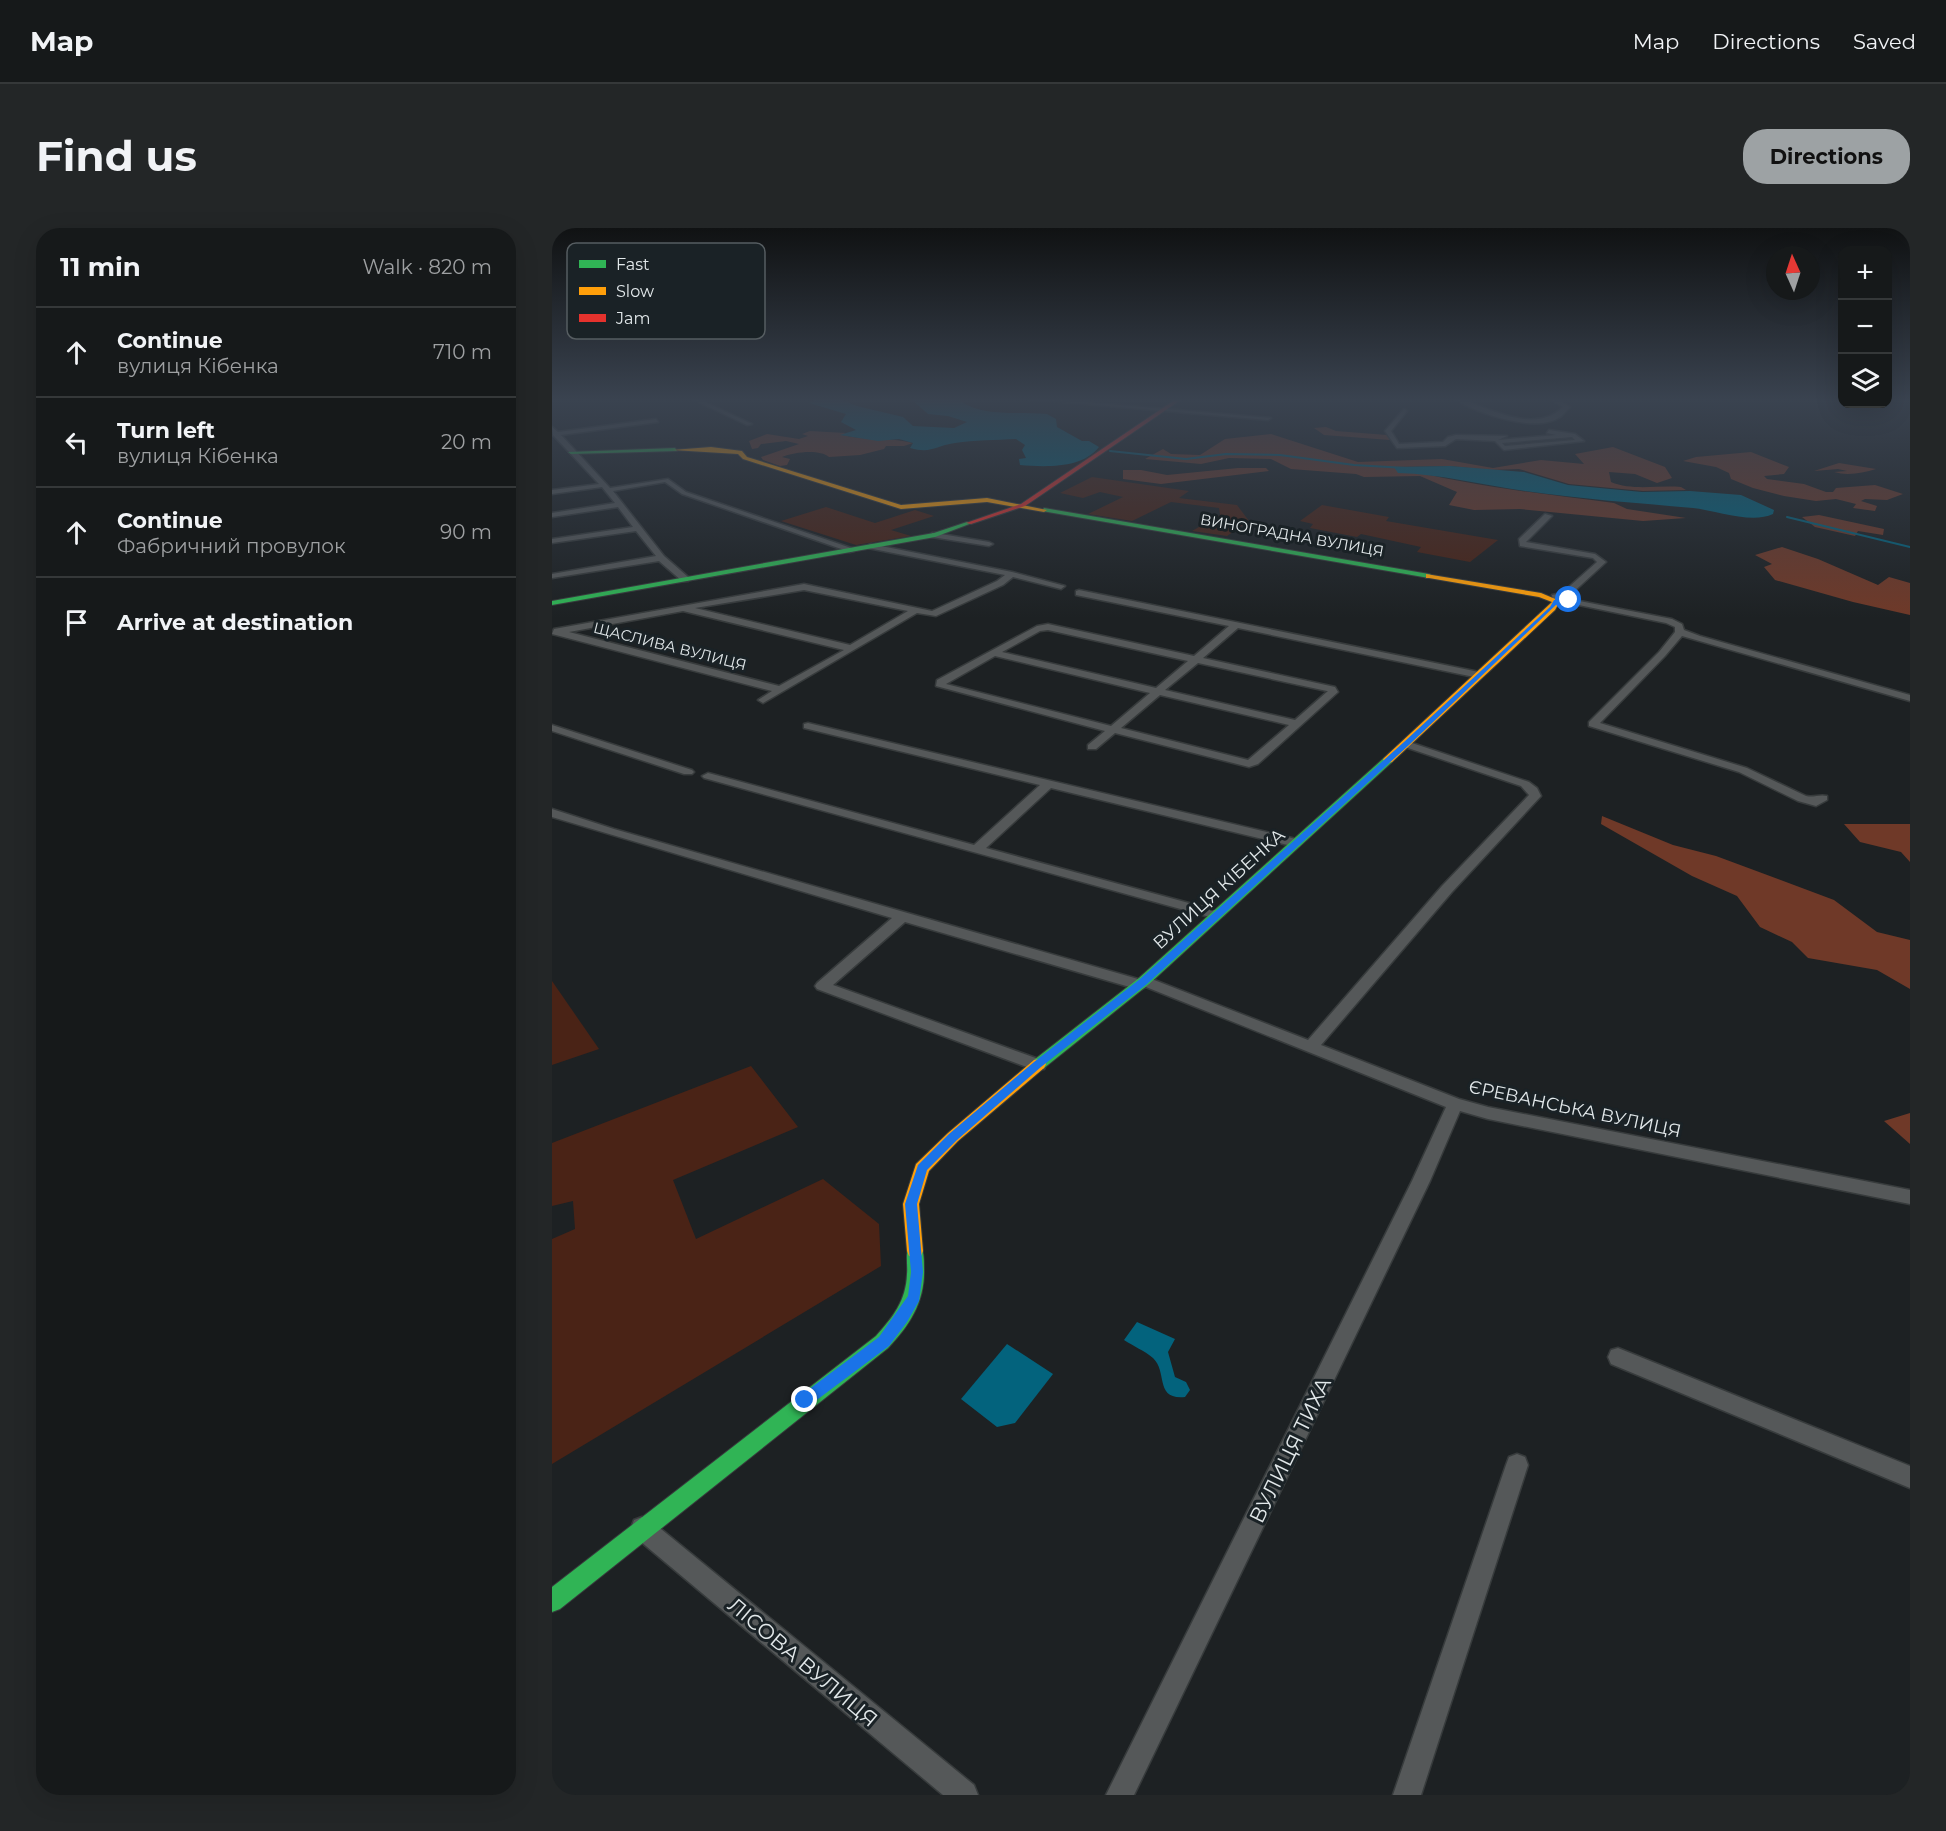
<!DOCTYPE html>
<html lang="en">
<head>
<meta charset="utf-8">
<style>
  body { margin:0; font-family:Montserrat,sans-serif; background:#232627; color:#f1f3f6 }
  .controls { position:absolute; right:18px; top:18px; display:grid; overflow:hidden; border-radius:12px; box-shadow:0 6px 24px #0002 }
  .controls button { width:54px; height:54px; display:grid; place-items:center; padding:0; border:0; border-bottom:2px solid #353839; background:#16191a; color:#f1f3f6; font:30px sans-serif }
  .compass { position:absolute; left:1214px; top:18px; width:54px; height:54px; border-radius:50%; background:#16191a; box-shadow:0 6px 24px #0002; rotate:357deg }
  .stop { position:absolute; width:18px; height:18px; margin:-14px; border:4px solid #1a73e8; border-radius:50%; background:#fff }
  .stop.end { background:#1a73e8; border-color:#fff; box-shadow:0 2px 6px #0008 }
  .list { margin:0; padding:0; list-style:none }
  h2 { display:flex; justify-content:space-between; align-items:center; height:78px; margin:0; padding:0 24px; font-size:26px }
  h2 small { font-size:20px; font-weight:400; color:#9ea0a2 }
  .list li { display:grid; grid-template-columns:39px 1fr auto; gap:18px; align-items:center; box-sizing:border-box; height:90px; padding:0 24px; border-top:2px solid #353839 }
  .list b { display:block; font-size:22px; white-space:nowrap }
  .list p { margin:0; font-size:20px; white-space:nowrap; color:#9ea0a2 }
  .list em { font-size:20px; font-style:normal; color:#9ea0a2 }
  .icon { flex:none; width:33px; height:33px; fill:none; stroke:currentColor; stroke-width:2; stroke-linecap:round; stroke-linejoin:round }
  .map { position:relative; flex:none; width:1358px; height:1567px; overflow:hidden; border-radius:24px }
  header { display:flex; align-items:center; gap:36px; box-sizing:border-box; height:84px; padding:0 30px; background:#16191a; border-bottom:2px solid #353839 }
  header strong { font-size:28px }
  nav { display:flex; gap:33px; margin-inline-start:auto; font-size:21px }
  .intro { display:flex; align-items:center; justify-content:space-between; box-sizing:border-box; height:144px; padding:0 36px }
  h1 { margin:0; font-size:42px }
  .button { padding:15px 27px; border-radius:24px; background:#9da2a4; color:#111; font-size:21px; font-weight:700 }
  main { display:flex; gap:36px; padding:0 36px }
  aside { flex:1; background:#16191a; border-radius:24px; box-shadow:0 6px 24px #0002 }
  .map>svg:first-child { display:block }
</style>
</head>
<body>
<header>
<strong>Map</strong>
<nav><a>Map</a><a>Directions</a><a>Saved</a></nav>
</header>
<div class="intro"><h1>Find us</h1><a class="button">Directions</a></div>
<main>
<aside>
<h2>11 min<small>Walk · 820 m</small></h2>
<ul class="list">
<li><svg class="icon" aria-label="ahead" viewBox="0 0 24 24"><path d="M12 20V5M6 11l6-6 6 6"/></svg><div><b>Continue</b><p>вулиця Кібенка</p></div><em>710 m</em></li>
<li><svg class="icon" aria-label="left" viewBox="0 0 24 24"><path d="M17 20v-9H6M10 6l-5 5 5 5"/></svg><div><b>Turn left</b><p>вулиця Кібенка</p></div><em>20 m</em></li>
<li><svg class="icon" aria-label="ahead" viewBox="0 0 24 24"><path d="M12 20V5M6 11l6-6 6 6"/></svg><div><b>Continue</b><p>Фабричний провулок</p></div><em>90 m</em></li>
<li><svg class="icon" aria-label="arrive" viewBox="0 0 24 24"><path d="M6 21V4h12l-3 4 3 4H6"/></svg><div><b>Arrive at destination</b></div></li>
</ul>
</aside>
<div class="map">
<svg width="1358" height="1567" viewBox="0 0 1358 1567">
  <rect width="100%" height="100%" fill="#1d2123"/>
  <g fill="#4a2316">
    <polygon points="540,249 637,263 627,270 685,277 697,293 675,308 640,303 668,287 667,280 619,274 580,293 536,286 571,269 548,264 531,270 508,265"/>
    <polygon points="770,277 837,289 834,293 946,312 918,334 865,324 869,319 809,306 805,309 758,300 761,296 748,293"/>
    <polygon points="274,279 323,295 363,282 382,288 339,302 359,308 304,317 229,293"/>
    <polygon points="0,753 47,821 0,837"/>
    <polygon points="199,838 246,899 121,952 144,1011 271,951 327,996 329,1038 0,1236 0,1011 23,1001 21,973 0,978 0,915"/>
  </g>
  <g fill="#6f3928">
    <polygon points="774,199 784,203 835,207 838,212 772,207 762,200"/>
    <path d="M258,203L294,205L290,207C313,213 338,209 361,215L352,218H334L332,221L308,227L277,229C268,221 242,224 230,229L238,231L235,237L228,238L211,232L209,229L247,216L234,213L209,216L206,220L200,221L197,213L215,206L247,211L256,208L250,206Z"/>
    <path d="M719,206L806,234L890,231L941,240L989,232L1032,236L1023,226L1061,219L1113,239L1120,250L1105,255L1083,246L1057,244L1059,254C1080,263 1106,257 1129,259L1134,262L1091,263L1017,256L967,241L938,242L898,238L843,239C914,257 989,266 1062,275L1075,281L1134,290L1091,293L968,281L922,282L897,277L905,264L868,248L812,249L804,246L739,241L719,231L677,230L649,236L593,231L611,221L619,226L648,227L673,211Z"/>
    <polygon points="1199,224 1237,239 1232,246 1212,248 1215,251 1252,256 1274,264 1281,264 1284,260 1323,257 1351,266 1335,272 1313,271 1309,273 1325,278 1323,283 1301,280 1304,276 1284,271 1264,273 1232,268 1201,260 1179,251 1177,245 1164,239 1131,233 1144,229"/>
    <path d="M1287,235L1324,241C1310,245 1296,248 1282,244L1295,243L1286,241L1262,243Z"/>
    <polygon points="686,240 714,240 717,243 609,256 571,251 571,242 589,242 615,247"/>
    <polygon points="1267,287 1332,301 1331,307 1306,303 1303,308 1263,299 1250,289"/>
    <polygon points="1230,319 1266,331 1326,357 1337,349 1358,355 1358,387 1301,374 1223,352 1212,339 1220,336 1203,327"/>
    <polygon points="1050,588 1121,617 1164,628 1282,672 1325,704 1358,712 1358,761 1325,742 1256,730 1240,714 1208,699 1185,668 1140,648 1049,596"/>
    <polygon points="1292,596 1358,596 1358,634 1349,624 1308,614"/>
    <polygon points="1358,885 1358,916 1332,893"/>
  </g>
  <g fill="#03637d">
    <path d="M266,171H288L305,178L351,189L361,198L402,200L415,194L396,188L376,186L359,171H406C428,190 468,183 495,186L504,191L505,199L530,213H537L547,219C530,241 493,239 468,237L467,231L474,230L470,222L473,217L464,211C443,212 423,212 403,215C382,218 380,226 358,220L361,215L347,211L326,213L288,207L304,202L289,194L294,186L257,175Z"/>
    <path d="M898,238L972,244L1016,257L1090,264L1138,263L1189,267L1222,282L1221,286C1200,296 1166,283 1141,280C1085,275 1029,271 973,263C930,257 889,246 846,245L842,239Z"/>
    <path d="M585,1094L623,1111L616,1124L623,1149L634,1154L638,1162L633,1169C602,1172 616,1144 601,1130C593,1123 581,1118 572,1112Z"/>
    <polygon points="455,1116 501,1146 463,1195 445,1199 409,1171"/>
  </g>
  <g fill="none" stroke-linecap="round" stroke-linejoin="round">
    <g stroke="#03637d" stroke-width="2">
      <polyline points="558,223 634,231 674,226 728,227 802,237 854,240"/>
      <polyline points="1235,289 1358,319"/>
    </g>
    <defs>
      <g id="street">
        <polygon points="140,171 147,171 200,196 195,197"/>
        <polygon points="476,171 497,171 719,190 716,192"/>
        <path d="M902,171C912,171 921,175 930,179C956,189 989,201 1011,179L998,171H1005L1018,179C1015,182 1011,187 1008,189C984,206 925,185 902,171Z"/>
        <path d="M852,181L855,183L839,203L847,216L891,214L896,209L904,207L955,208L946,212L1004,207L995,205L997,202L1023,206L1032,213L952,222L943,213L904,211L893,218L845,220L833,203ZM1020,209L1023,212L953,218L950,215Z"/>
        <polygon points="104,191 106,194 9,207 58,260 116,251 134,264 305,322 298,324 130,266 113,254 61,263 112,328 136,349 136,353 130,353 107,333 0,350 0,346 104,328 84,303 0,315 0,311 81,299 66,279 0,289 0,285 63,275 50,259 0,266 0,262 47,256 1,207 0,199 6,204"/>
        <path d="M993,286L1000,288L974,314L1043,326L1054,334L1016,369L1012,370L1120,391L1130,396L1132,402L1148,408L1358,467V473L1130,408L1113,428L1048,495L1195,540L1254,568C1262,570 1267,566 1275,568V572L1264,578L1246,573L1187,544L1037,498V494L1107,424L1123,404V399L1114,395L1017,375H1001L1000,367L1010,365L1045,334L1041,330L968,318L967,311Z"/>
        <polygon points="383,305 437,314 441,316 437,318 380,309 380,305"/>
        <path d="M319,316L460,344L513,358L509,361L461,349L451,357L384,388L365,385L211,475L206,472L220,463L0,406L2,401L252,356L380,383L445,353L453,347L316,320L315,318ZM252,362L356,383L298,417L143,380ZM131,383L292,422L227,458L17,404Z"/>
        <path d="M527,362L927,444L932,447L927,450L686,400L651,430L783,459L786,464L706,536L697,539L563,505L544,521H536V517L553,503L384,458L385,452L485,398L496,396L642,428L677,398L524,367V363ZM496,402L636,433L604,460L450,424L488,403ZM443,428L598,465L559,498L394,456ZM646,435L775,463H776L743,492L613,462ZM608,467L737,497L696,532L569,500Z"/>
        <polygon points="256,495 744,611 750,615 744,619 499,560 434,620 670,684 672,687 665,691 152,550 150,548 156,545 160,546 422,617 488,557 252,500 252,496"/>
        <polygon points="0,497 140,542 142,544 140,546 132,546 0,503"/>
        <polygon points="854,513 977,554 985,560 989,568 900,664 769,817 907,871 936,879 1358,962 1358,976 936,891 908,883 878,953 582,1567 554,1567 860,953 894,879 594,759 588,762 353,694 281,757 492,833 494,837 492,841 480,841 265,761 263,758 265,755 340,690 0,589 0,581 62,601 586,751 592,748 597,750 756,812 890,658 977,567 969,558 850,518 849,516"/>
        <polygon points="1066,1120 1358,1238 1358,1260 1059,1136 1056,1129 1059,1122"/>
        <polygon points="965,1226 973,1229 976,1237 869,1567 841,1567 954,1237 957,1229"/>
        <polygon points="90,1289 98,1292 422,1557 426,1567 391,1567 82,1308 79,1300 82,1292"/>
      </g>
      <g id="fast">
        <polygon points="123,220 125,223 19,226 16,224"/>
        <polygon points="492,280 877,346 881,348 877,350 490,283"/>
        <polygon points="415,294 420,295 383,309 0,377 0,373 382,305"/>
        <polygon points="836,529 841,532 840,534 597,756 492,840 482,840 480,836 482,832 587,750 832,530"/>
        <path d="M363,1016L369,1018C372,1025 372,1033 372,1041C373,1073 358,1097 336,1120L8,1381L0,1384V1359L324,1108C341,1089 354,1073 355,1046C356,1037 353,1026 357,1018Z"/>
      </g>
      <g id="slow">
        <polygon points="159,219 190,223 195,229 349,277 435,270 495,282 492,284 435,274 349,281 191,231 186,226 120,222"/>
        <polygon points="874,346 989,365 1008,373 1003,382 840,534 836,535 831,532 832,530 1000,374 987,369 877,350 874,350"/>
        <polygon points="487,831 492,832 494,836 492,840 406,913 377,943 367,976 371,1023 369,1028 363,1030 357,1028 355,1023 351,976 364,936 396,905 482,832"/>
      </g>
      <polygon id="jam" points="624,171 630,171 473,278 419,296 414,295 469,276"/>
    </defs>
    <use href="#street" stroke="#373b3c" stroke-width="3"/>
    <use href="#fast" stroke="#373b3c" stroke-width="2"/>
    <use href="#slow" stroke="#373b3c" stroke-width="2"/>
    <use href="#jam" stroke="#373b3c" stroke-width="2"/>
    <use href="#street" fill="#555859" fill-rule="evenodd"/>
    <use href="#fast" fill="#30b455" fill-rule="evenodd"/>
    <use href="#slow" fill="#ff9f0a" fill-rule="evenodd"/>
    <use href="#jam" fill="#e5322d" fill-rule="evenodd"/>
  </g>
  <linearGradient id="sky" x2="0" y2="1"><stop stop-color="#101213"/><stop offset="0.44" stop-color="#3a4350"/><stop offset="1" stop-color="#3a4350" stop-opacity="0"/></linearGradient>
  <rect width="1358" height="390" fill="url(#sky)"/>
  <polygon fill="#1a73e8" points="1019,371 1019,373 1006,375 857,517 595,756 489,839 405,912 375,942 365,976 371,1044 367,1073 355,1094 337,1118 258,1177 253,1179 248,1177 246,1172 248,1168 327,1109 356,1068 359,1044 353,976 366,937 397,906 482,834 588,751 852,514 998,379 1002,372"/>
  <g text-anchor="middle" dominant-baseline="central" stroke-width="6" stroke-linejoin="round" paint-order="stroke">
    <g font-size="15" fill="#e2e8ea" stroke="#1a2226">
      <text transform="translate(740 307) rotate(10)">ВИНОГРАДНА ВУЛИЦЯ</text>
      <text transform="translate(118 418) rotate(14)">ЩАСЛИВА ВУЛИЦЯ</text>
    </g>
    <g font-size="18" fill="#e2e8ea" stroke="#1a2226">
      <text transform="translate(667 661) rotate(-42)">ВУЛИЦЯ КІБЕНКА</text>
      <text transform="translate(1023 881) rotate(12)">ЄРЕВАНСЬКА ВУЛИЦЯ</text>
    </g>
    <g font-size="21" fill="#e2e8ea" stroke="#1a2226">
      <text transform="translate(738 1222) rotate(-64)">ВУЛИЦЯ ТИХА</text>
      <text transform="translate(251 1434) rotate(40)">ЛІСОВА ВУЛИЦЯ</text>
    </g>
  </g>
  <rect x="15" y="15" width="198" height="96" rx="9" fill="#1a2226" stroke="#565d61" stroke-width="1.5"/>
  <rect x="27" y="32" width="27" height="8" fill="#30b455"/>
  <rect x="27" y="59" width="27" height="8" fill="#ff9f0a"/>
  <rect x="27" y="86" width="27" height="8" fill="#e5322d"/>
  <g font-size="16" fill="#e2e8ea">
    <text x="64" y="42">Fast</text>
    <text x="64" y="69">Slow</text>
    <text x="64" y="96">Jam</text>
  </g>
</svg>
<div class="controls">
<button>+</button>
<button>−</button>
<button><svg class="icon" aria-label="layers" viewBox="0 0 24 24"><path d="M12 4l9 5-9 5-9-5zM3 14l9 5 9-5"/></svg></button>
</div>
<svg class="compass" viewBox="-18 -18 36 36"><path d="M0-13l5 13h-10z" fill="#e53935"/><path d="M0 13l5-13h-10z" fill="#9ea0a2"/></svg>
<div class="stop" style="left:1017px;top:372px"></div>
<div class="stop end" style="left:253px;top:1172px"></div>
</div>
</main>
</body>
</html>
